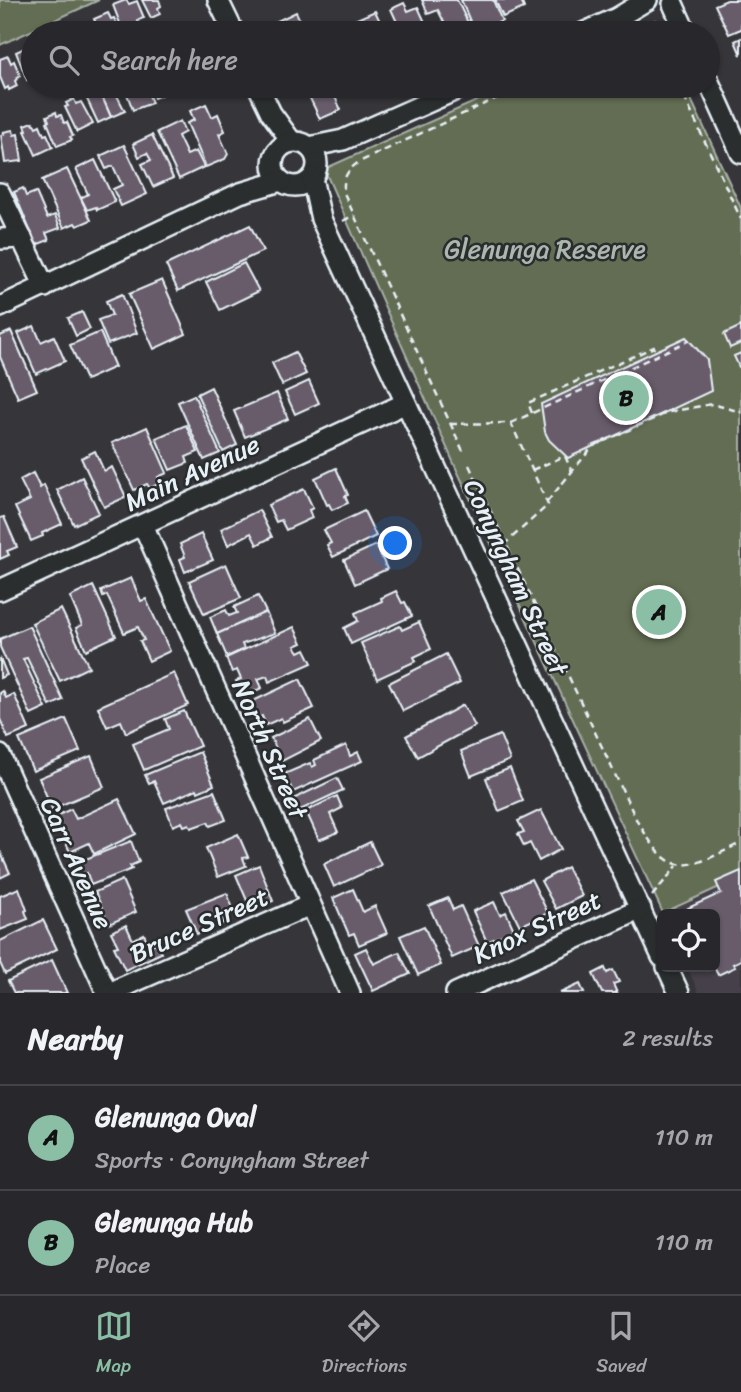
<!DOCTYPE html>
<html lang="en">
<head>
<meta charset="utf-8">
<style>
  body { margin:0; font-family:Sriracha,sans-serif; background:#303034; color:#f1f3f6 }
  .controls { position:absolute; right:21px; bottom:21px; display:grid; overflow:hidden; border-radius:10px; box-shadow:0 2px 5px #0004 }
  .controls button { width:63px; height:63px; display:grid; place-items:center; padding:0; border:0; border-bottom:2px solid #444448; background:#28282c; color:#f1f3f6; font:35px sans-serif }
  .you { position:absolute; left:396px; top:544px; width:24px; height:24px; margin:-18px; border:5px solid #fff; border-radius:50%; background:#1a73e8; box-shadow:0 0 0 10px #1a73e833 }
  .badge { display:grid; place-items:center; width:46px; height:46px; border-radius:50%; background:#8abfa5; color:#111; font-size:23px; font-weight:700 }
  .pin { position:absolute; translate:-50% -50%; border:4px solid #fff; box-shadow:0 2px 7px #0006 }
  .list { margin:0; padding:0; list-style:none }
  h2 { display:flex; justify-content:space-between; align-items:center; height:91px; margin:0; padding:0 28px; font-size:30px }
  h2 small { font-size:23px; font-weight:400; color:#a5a6a9 }
  .list li { display:grid; grid-template-columns:46px 1fr auto; gap:21px; align-items:center; box-sizing:border-box; height:105px; padding:0 28px; border-top:2px solid #444448 }
  .list b { display:block; font-size:26px; white-space:nowrap }
  .list p { margin:0; font-size:23px; white-space:nowrap; color:#a5a6a9 }
  .list em { font-size:23px; font-style:normal; color:#a5a6a9 }
  .icon { flex:none; width:38px; height:38px; fill:none; stroke:currentColor; stroke-width:2; stroke-linecap:round; stroke-linejoin:round }
  .map { position:relative; flex:none; width:741px; height:993px; overflow:hidden }
  .search { position:absolute; background:#28282c; box-shadow:0 2px 5px #0004; left:21px; right:21px; top:21px; height:77px; display:flex; align-items:center; gap:18px; box-sizing:border-box; padding:0 24px; border-radius:38px; color:#a5a6a9; font-size:26px }
  .sheet { height:301px; background:#28282c }
  nav { display:flex; justify-content:space-around; align-items:center; box-sizing:border-box; height:98px; border-top:2px solid #444448; background:#28282c; font-size:19px; color:#a5a6a9 }
  nav a { display:grid; justify-items:center; gap:4px }
  nav .on { color:#8abfa5 }
  .map>svg:first-child { display:block }
</style>
</head>
<body>
<div class="map">
<svg width="741" height="993" viewBox="0 0 741 993">
  <rect width="100%" height="100%" fill="#36363a"/>
  <filter id="ink" filterUnits="userSpaceOnUse"><feTurbulence type="fractalNoise" baseFrequency=".0143" numOctaves="2"/><feDisplacementMap in="SourceGraphic" scale="14" xChannelSelector="R" yChannelSelector="G"/><feConvolveMatrix kernelMatrix="1 2 1 2 8 2 1 2 1" color-interpolation-filters="sRGB"/></filter>
  <g filter="url(#ink)">
    <polygon fill="#454149" points="741,868 741,993 699,993 687,967 715,967 715,914 664,914 659,904"/>
    <g fill="#636d53" stroke="#a6afa6" stroke-width="2">
      <polygon points="0,0 99,0 0,45"/>
      <polygon points="655,20 661,33 626,33"/>
      <polygon points="510,86 685,86 741,208 741,877 663,913 455,466 324,169"/>
    </g>
    <g fill="#685c6b" stroke="#e8f1f8" stroke-width="2">
      <polygon points="126,0 129,4 137,1 144,18 138,20 140,30 131,33 127,29 123,31 113,5"/>
      <polygon points="142,0 159,0 161,6 158,8 160,14 151,18"/>
      <polygon points="422,0 457,0 473,33 436,33 433,27 444,22 438,10 428,14"/>
      <polygon points="461,0 493,0 502,21 475,33"/>
      <polygon points="495,0 521,0 524,8 503,17"/>
      <polygon points="727,0 741,0 741,29 729,34 715,5"/>
      <polygon points="404,3 408,11 418,7 430,33 402,33 391,9"/>
      <polygon points="375,11 385,32 394,28 396,33 355,33 350,22"/>
      <polygon points="296,12 306,33 272,33 278,30 275,22"/>
      <polygon points="108,13 111,19 114,18 121,32 100,33 94,19"/>
      <polygon points="87,24 90,29 93,28 95,33 76,33 75,29"/>
      <polygon points="741,38 741,55 735,41"/>
      <polygon points="29,46 33,56 33,77 27,80 16,52"/>
      <polygon points="8,56 11,63 14,61 20,75 15,81 17,86 9,90 8,87 5,89 0,77 0,59"/>
      <polygon points="103,86 112,86 125,111 111,117 100,92 105,90"/>
      <polygon points="124,86 140,86 142,90 146,88 152,103 133,110"/>
      <polygon points="149,86 173,86 175,89 154,98"/>
      <polygon points="304,86 330,86 341,110 320,119"/>
      <polygon points="93,91 95,95 100,92 111,117 98,123 86,97 88,96 87,94"/>
      <polygon points="74,99 76,104 81,102 93,124 77,132 65,107 68,106 66,103"/>
      <polygon points="206,104 212,117 218,114 225,131 219,134 228,154 225,159 206,167 187,123 194,120 190,111"/>
      <polygon points="56,112 57,116 61,115 64,123 67,122 73,136 70,137 72,140 57,146 47,122 49,121 47,116"/>
      <polygon points="180,121 185,132 178,136 187,155 196,151 204,167 179,179 157,132"/>
      <polygon points="33,122 36,127 40,125 44,135 47,134 53,147 36,155 25,131 27,130 25,125"/>
      <polygon points="13,130 14,135 18,134 22,161 5,163 1,135 4,134 3,132"/>
      <polygon points="152,135 173,178 153,187 142,164 151,160 147,153 139,157 133,144"/>
      <polygon points="124,145 147,194 121,206 113,189 122,185 113,166 106,169 100,156"/>
      <polygon points="95,160 115,202 97,210 96,207 87,210 81,198 88,194 76,169"/>
      <polygon points="67,169 91,220 77,226 75,223 64,228 42,180"/>
      <polygon points="23,188 26,196 36,192 47,218 55,215 60,228 46,233 49,240 36,245 14,192"/>
      <polygon points="250,225 263,251 178,291 166,265"/>
      <polygon points="244,263 259,291 220,310 206,282"/>
      <polygon points="162,280 186,334 154,349 129,294"/>
      <polygon points="122,294 137,333 108,344 98,320 112,315 106,301"/>
      <polygon points="82,312 90,329 76,336 68,318"/>
      <polygon points="34,326 41,342 54,336 65,361 36,374 18,333"/>
      <polygon points="741,326 741,343 730,348 724,334"/>
      <polygon points="11,331 37,390 18,398 0,357 0,336"/>
      <polygon points="100,332 115,367 86,380 70,345"/>
      <polygon points="686,337 707,360 711,391 568,458 549,440 545,432 541,404"/>
      <polygon points="295,352 306,374 282,385 272,363"/>
      <polygon points="741,353 741,366 739,367 734,356"/>
      <polygon points="309,381 319,403 295,414 285,392"/>
      <polygon points="211,387 237,445 223,452 197,394"/>
      <polygon points="277,393 288,419 245,437 234,411"/>
      <polygon points="194,395 220,453 204,460 178,402"/>
      <polygon points="186,425 198,452 186,457 188,463 170,470 156,438"/>
      <polygon points="147,427 167,473 158,477 161,483 150,488 147,484 134,490 112,443"/>
      <polygon points="95,451 104,471 112,467 126,497 104,507 81,458"/>
      <polygon points="336,468 348,495 345,496 348,503 332,510 329,504 327,505 315,478"/>
      <polygon points="33,473 40,488 44,485 62,524 42,533 43,536 31,541 15,507 30,500 20,480"/>
      <polygon points="82,477 99,513 74,525 57,490"/>
      <polygon points="304,489 313,508 309,510 312,518 286,530 281,520 276,522 268,505"/>
      <polygon points="259,510 272,537 257,545 251,533 228,545 221,529"/>
      <polygon points="364,511 376,536 333,557 327,545 331,543 324,530"/>
      <polygon points="4,517 17,547 7,551 9,555 0,559 0,518"/>
      <polygon points="201,534 213,560 185,572 180,559 185,557 180,544"/>
      <polygon points="376,545 387,569 355,584 344,560"/>
      <polygon points="226,564 241,598 204,614 189,581"/>
      <polygon points="131,578 141,601 146,599 170,651 149,661 140,641 144,640 138,627 124,633 107,595 103,597 101,591"/>
      <polygon points="93,586 116,636 86,650 76,628 82,625 70,597"/>
      <polygon points="396,591 402,603 405,602 412,616 351,644 344,628 358,621 355,613 382,601 381,598"/>
      <polygon points="258,596 266,612 217,634 210,617 226,610 229,616 237,613 234,607"/>
      <polygon points="61,609 89,667 60,681 32,623"/>
      <polygon points="266,612 275,633 242,644 244,649 227,657 217,634"/>
      <polygon points="419,622 431,649 414,657 416,661 377,679 361,643 400,626 402,630"/>
      <polygon points="29,626 63,700 50,706 27,658 23,659 46,708 31,715 0,647 0,639"/>
      <polygon points="294,627 302,643 295,646 299,652 305,649 312,663 269,682 267,676 258,679 262,688 243,696 236,681 241,679 237,670 232,672 226,658"/>
      <polygon points="446,654 460,683 403,711 389,683"/>
      <polygon points="0,658 7,675 0,678"/>
      <polygon points="174,673 188,705 126,733 121,721 107,727 98,707"/>
      <polygon points="300,679 314,708 283,722 281,718 266,725 262,716 258,718 251,702"/>
      <polygon points="3,691 6,698 14,694 29,729 8,738 0,719 0,693"/>
      <polygon points="463,705 475,726 418,757 406,736"/>
      <polygon points="184,711 200,746 144,770 133,744 169,729 165,719"/>
      <polygon points="66,719 80,751 33,771 19,739"/>
      <polygon points="310,719 321,741 282,761 271,738"/>
      <polygon points="500,735 510,760 471,776 461,751"/>
      <polygon points="346,745 350,756 358,752 362,761 293,792 289,783 287,784 282,775 310,763 312,767 316,765 314,760"/>
      <polygon points="200,752 214,785 198,792 197,789 164,803 154,781 149,783 145,775"/>
      <polygon points="91,756 104,787 52,809 39,778"/>
      <polygon points="510,768 523,801 499,811 486,778"/>
      <polygon points="337,778 343,790 296,812 291,800"/>
      <polygon points="214,791 226,820 210,826 208,822 191,828 189,824 184,826 182,822 173,826 166,808"/>
      <polygon points="337,796 342,808 330,814 338,832 319,840 306,811"/>
      <polygon points="119,799 136,834 94,854 89,843 70,852 54,817 71,809 76,819"/>
      <polygon points="541,810 561,849 539,861 530,843 524,846 518,834 524,832 518,821"/>
      <polygon points="238,834 248,857 243,858 246,866 218,877 206,848"/>
      <polygon points="131,841 139,862 130,866 132,869 91,885 87,873 83,875 78,862"/>
      <polygon points="370,842 381,865 334,887 324,864"/>
      <polygon points="0,851 10,873 0,878"/>
      <polygon points="259,865 273,901 251,910 236,875"/>
      <polygon points="567,867 582,896 556,909 541,881"/>
      <polygon points="741,871 741,960 733,964 735,967 718,975 714,967 715,914 690,914 688,908 721,893 716,882"/>
      <polygon points="531,879 548,913 520,926 503,892"/>
      <polygon points="122,880 136,912 109,924 95,892"/>
      <polygon points="19,888 27,910 25,911 28,919 0,930 0,896"/>
      <polygon points="353,889 363,912 375,906 387,933 359,945 354,933 349,935 333,898"/>
      <polygon points="227,893 234,911 221,916 224,923 197,934 186,909"/>
      <polygon points="448,898 453,910 461,906 479,946 452,958 429,906"/>
      <polygon points="494,902 500,915 506,912 514,930 487,942 473,911"/>
      <polygon points="43,920 57,949 5,974 0,963 0,941"/>
      <polygon points="126,925 133,940 144,934 149,946 156,943 161,953 125,970 114,947 118,946 111,932"/>
      <polygon points="424,926 441,965 418,975 400,936"/>
      <polygon points="366,948 374,964 399,952 410,974 373,991 355,953"/>
      <polygon points="52,960 67,993 14,993 8,981"/>
      <polygon points="605,968 607,973 613,970 619,982 613,984 617,993 602,993 593,974"/>
      <polygon points="580,984 584,993 560,993"/>
    </g>
    <g fill="none" stroke-linecap="round" stroke-linejoin="round">
      <defs>
        <g id="minor">
          <polyline points="218,0 234,33"/>
          <polyline points="673,4 686,33"/>
          <polyline points="583,33 617,18 647,0"/>
          <polyline points="708,80 741,153"/>
          <polyline points="258,86 271,113 292,142"/>
          <circle cx="295" cy="164" r="22"/>
          <polyline points="309,147 343,140 465,86"/>
          <polyline points="312,178 321,219 662,957"/>
          <polyline points="0,193 45,287"/>
          <polyline points="0,239 22,238"/>
          <polyline points="0,307 240,193 281,181"/>
          <polyline points="143,525 350,993"/>
          <polyline points="0,590 406,403"/>
          <polyline points="0,755 107,993"/>
          <polyline points="667,967 679,993"/>
          <polyline points="109,993 310,905"/>
          <polyline points="456,993 641,909"/>
        </g>
      </defs>
      <use href="#minor" stroke="#e8f1f8" stroke-width="24"/>
      <g stroke="#e8f1f8" stroke-width="2.5" stroke-dasharray="7 5" stroke-linecap="butt">
        <polyline points="679,86 741,219"/>
        <polyline points="343,221 354,215"/>
        <polyline points="532,413 528,403 654,347 658,355"/>
        <polyline points="511,423 690,340"/>
        <polyline points="450,424 511,423 548,505 507,542"/>
        <path d="M463,451L344,193C343,178 346,171 359,162L523,86"/>
        <polyline points="469,465 492,514"/>
        <polyline points="532,470 565,456 572,472"/>
        <polyline points="547,502 593,446 669,412 712,404 741,412"/>
        <path d="M497,525L638,823C646,834 654,849 665,858C686,876 720,852 741,843"/>
        <polyline points="652,896 677,866"/>
      </g>
      <use href="#minor" stroke="#2a2d2e" stroke-width="19"/>
    </g>
  </g>
  <g text-anchor="middle" dominant-baseline="central" stroke-width="5" stroke-linejoin="round" paint-order="stroke">
    <g font-size="26" fill="#acb6ae" stroke="#2a2d2e">
      <text x="545" y="249">Glenunga Reserve</text>
    </g>
    <g font-size="26" fill="#e8f1f8" stroke="#2a2d2e">
      <text transform="translate(192 473) rotate(-25)">Main Avenue</text>
      <text transform="translate(516 577) rotate(65)">Conyngham Street</text>
      <text transform="translate(270 749) rotate(66)">North Street</text>
      <text transform="translate(77 863) rotate(66)">Carr Avenue</text>
      <text transform="translate(199 925) rotate(-24)">Bruce Street</text>
      <text transform="translate(537 927) rotate(-25)">Knox Street</text>
    </g>
  </g>
</svg>
<div class="controls">
<button><svg class="icon" aria-label="locate" viewBox="0 0 24 24"><circle cx="12" cy="12" r="6"/><path d="M12 2v4M12 18v4M2 12h4M18 12h4"/></svg></button>
</div>
<div class="you"></div>
<div class="pin badge" style="left:659px;top:612px">A</div>
<div class="pin badge" style="left:626px;top:398px">B</div>
<div class="search"><svg class="icon" aria-label="search" viewBox="0 0 24 24"><circle cx="10" cy="10" r="6"/><path d="M15 15l6 6"/></svg>Search here</div>
</div>
<section class="sheet">
<h2>Nearby<small>2 results</small></h2>
<ul class="list">
<li><span class="badge">A</span><div><b>Glenunga Oval</b><p>Sports · Conyngham Street</p></div><em>110 m</em></li>
<li><span class="badge">B</span><div><b>Glenunga Hub</b><p>Place</p></div><em>110 m</em></li>
</ul>
</section>
<nav>
<a class="on"><svg class="icon" aria-label="map" viewBox="0 0 24 24"><path d="M3 6l6-2 6 2 6-2v14l-6 2-6-2-6 2zM9 4v14M15 6v14"/></svg>Map</a>
<a><svg class="icon" aria-label="directions" viewBox="0 0 24 24"><path d="M12 3l9 9-9 9-9-9zM9 14v-3h6M13 9l2 2-2 2"/></svg>Directions</a>
<a><svg class="icon" aria-label="saved" viewBox="0 0 24 24"><path d="M7 4h10v16l-5-4-5 4z"/></svg>Saved</a>
</nav>
</body>
</html>
